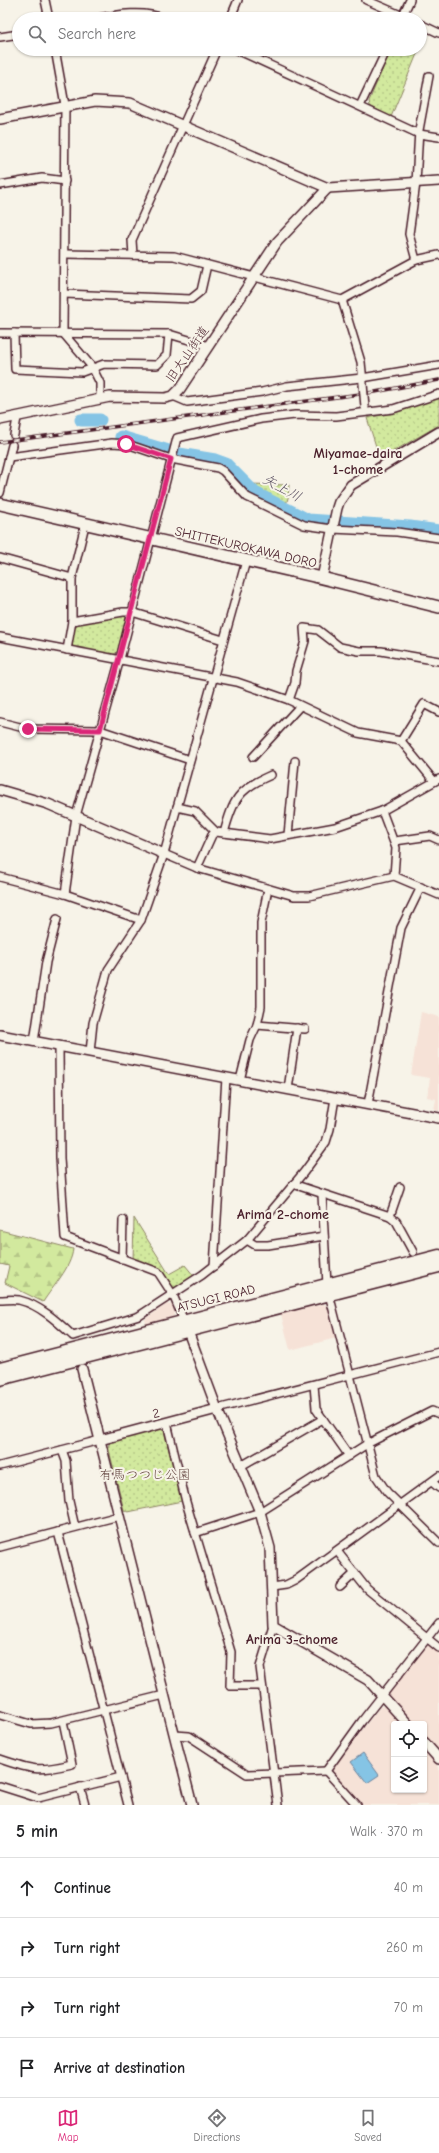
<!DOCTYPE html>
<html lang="en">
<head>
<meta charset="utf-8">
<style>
  body { margin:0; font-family:"Comic Neue","Klee One",sans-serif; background:#f6f6f6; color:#202124 }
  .controls { position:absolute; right:12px; bottom:12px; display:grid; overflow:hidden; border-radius:4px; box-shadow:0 1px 3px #0004 }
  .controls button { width:36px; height:36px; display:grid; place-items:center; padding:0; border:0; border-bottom:1px solid #e0e0e0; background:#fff; color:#202124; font:20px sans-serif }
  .stop { position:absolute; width:12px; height:12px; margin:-9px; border:3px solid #db2777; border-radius:50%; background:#fff }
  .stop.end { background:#db2777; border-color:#fff; box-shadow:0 1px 4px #0008 }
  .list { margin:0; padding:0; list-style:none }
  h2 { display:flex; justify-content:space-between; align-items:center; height:52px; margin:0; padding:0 16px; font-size:17px }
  h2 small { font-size:13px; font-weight:400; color:#757577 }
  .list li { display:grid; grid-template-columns:26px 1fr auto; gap:12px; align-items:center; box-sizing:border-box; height:60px; padding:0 16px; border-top:1px solid #e0e0e0 }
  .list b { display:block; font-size:15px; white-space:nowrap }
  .list em { font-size:13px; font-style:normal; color:#757577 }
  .icon { flex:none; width:22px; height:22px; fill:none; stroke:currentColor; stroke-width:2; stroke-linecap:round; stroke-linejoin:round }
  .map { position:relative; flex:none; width:439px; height:1805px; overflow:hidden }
  .search { position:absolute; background:#fff; box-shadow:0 1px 3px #0004; left:12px; right:12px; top:12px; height:44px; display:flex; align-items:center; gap:10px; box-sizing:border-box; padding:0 14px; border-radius:22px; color:#757577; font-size:15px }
  .sheet { height:292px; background:#fff }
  nav { display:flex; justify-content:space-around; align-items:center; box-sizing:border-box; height:56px; border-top:1px solid #e0e0e0; background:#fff; font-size:11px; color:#757577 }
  nav a { display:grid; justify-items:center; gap:2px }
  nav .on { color:#db2777 }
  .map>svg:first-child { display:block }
</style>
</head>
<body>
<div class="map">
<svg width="439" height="1805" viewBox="0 0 439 1805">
  <defs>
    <pattern id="forest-firs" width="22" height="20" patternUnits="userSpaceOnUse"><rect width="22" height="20" fill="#d2e99e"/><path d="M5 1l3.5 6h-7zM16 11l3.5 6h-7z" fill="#b6c788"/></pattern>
    <pattern id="park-dots" width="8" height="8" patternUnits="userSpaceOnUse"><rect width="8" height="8" fill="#d2e99e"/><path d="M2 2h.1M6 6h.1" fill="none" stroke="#b6c788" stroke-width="1.8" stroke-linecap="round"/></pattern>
  </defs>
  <rect width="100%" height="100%" fill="#f7f3e8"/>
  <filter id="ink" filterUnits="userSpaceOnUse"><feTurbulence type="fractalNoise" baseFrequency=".025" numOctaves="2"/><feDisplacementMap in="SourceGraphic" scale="8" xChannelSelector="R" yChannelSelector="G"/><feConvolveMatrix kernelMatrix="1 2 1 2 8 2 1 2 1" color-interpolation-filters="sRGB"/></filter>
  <g filter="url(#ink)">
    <g fill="#f6e2d7">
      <polygon points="421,1012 439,1017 439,1111 434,1110 436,1099 427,1097 430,1078 411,1075"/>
      <polygon points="167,1304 172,1305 175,1312 173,1317 146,1324 145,1319"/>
      <polygon points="324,1304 328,1307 336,1338 290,1350 281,1314"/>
      <polygon points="426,1646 431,1646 439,1652 439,1753 424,1736 424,1724 413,1724 390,1699 389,1693"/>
      <polygon points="385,1706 400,1724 394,1724 394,1790 424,1790 424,1751 439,1767 439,1805 362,1805 333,1774 332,1769 380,1707"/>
    </g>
    <path fill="url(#forest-firs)" stroke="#8e8464" d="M0,1230L73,1249C71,1268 53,1286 43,1302L5,1283L9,1266L0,1264Z"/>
    <g fill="url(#park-dots)" stroke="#8e8464">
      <polygon points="391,49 419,49 391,117 370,106 369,101"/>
      <polygon points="437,398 439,398 439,425 380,459 367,418 397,412"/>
      <polygon points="250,484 289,485 288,498 286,505 256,492"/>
      <polygon points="122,614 126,617 117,652 112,656 74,648 71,643 75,626 80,622"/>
      <polygon points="134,1218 169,1274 185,1265 194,1276 173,1289 170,1288 159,1269 133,1261"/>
      <polygon points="160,1429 164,1431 182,1501 128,1512 124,1510 108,1446 111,1441"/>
    </g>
    <polygon fill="#85c4e5" stroke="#6d829b" points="363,1753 379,1775 367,1783 351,1762"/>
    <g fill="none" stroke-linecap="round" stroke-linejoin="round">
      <g stroke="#85c4e5" stroke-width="13">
        <polyline points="81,420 100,420"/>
        <polyline points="121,437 179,454 215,460 226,464 255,493 308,520 410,527 439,531"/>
      </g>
      <defs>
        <g id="minor">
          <polyline points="45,0 49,19"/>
          <polyline points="366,0 410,19"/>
          <path d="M94,19C118,14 144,10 167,19"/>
          <polyline points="230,19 238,0"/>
          <polyline points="401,19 410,0"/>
          <polyline points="420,24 439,33"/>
          <polyline points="0,37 19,34"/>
          <polyline points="55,49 65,105 63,333 92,367 100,383 100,398"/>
          <polyline points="235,49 419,134 439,137"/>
          <polyline points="360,106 387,49"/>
          <polyline points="0,185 42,178 65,181"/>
          <polyline points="65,254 174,256 342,300 416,260 439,255"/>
          <polyline points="133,255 132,240 217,49"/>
          <polyline points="416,260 409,234 416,183 419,130 429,76"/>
          <polyline points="64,294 191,299 201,291 207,265"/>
          <polyline points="342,300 361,362 363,382"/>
          <polyline points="0,333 169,334 209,346"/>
          <polyline points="14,333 15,369 82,372 104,364 157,365 167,355 169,334"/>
          <polyline points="173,396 187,402 262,392 287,386 362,378 439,365"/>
          <polyline points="14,435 17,418"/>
          <polyline points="9,457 112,443 127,444 171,459 218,468 223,471 247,497 304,525 332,529 397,532 439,538"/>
          <polyline points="0,493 12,445"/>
          <polyline points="0,558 72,578"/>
          <polyline points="72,621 123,612 132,612 223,640"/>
          <polyline points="0,637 237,682 289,700 358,733 401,741 434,781"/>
          <polyline points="67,650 72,621 72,578 85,525"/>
          <polyline points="289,700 295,683 296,671 305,641 304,628 318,630 340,647 359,651 381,651 439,661"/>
          <polyline points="0,722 28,729 100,730 190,760"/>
          <polyline points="401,741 424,704 439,712"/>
          <polyline points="253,757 300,706"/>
          <polyline points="177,807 195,811 216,832 270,839 335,827 382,811 439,779"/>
          <polyline points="382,811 396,848 394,876"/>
          <path d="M224,833C233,800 238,789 271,775"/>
          <polyline points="288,835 295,761"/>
          <polyline points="395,841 430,836 439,840"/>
          <polyline points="164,854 197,868 294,896 309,896 394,876 439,895"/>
          <polyline points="197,868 212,835 216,832"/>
          <polyline points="0,877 65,894 141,920"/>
          <polyline points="65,894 76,816 120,659 177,438 261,419 295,415 336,416 393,409 439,394"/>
          <polyline points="257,1025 305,1029"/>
          <polyline points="34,1042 46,962 57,919"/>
          <polyline points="59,1047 60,1158 65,1237 158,1272 173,1295 184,1321"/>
          <polyline points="90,1052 93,1023 108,970 141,920 164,854 246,561"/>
          <polyline points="240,1080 250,1040 257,1025 261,1007 261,923 268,889"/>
          <polyline points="288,1089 297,1028"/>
          <polyline points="368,1104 401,928 421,887"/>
          <polyline points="293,1184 390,1216 396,1221 413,1252"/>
          <polyline points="322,1195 327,1285"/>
          <polyline points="390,1216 400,1187"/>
          <polyline points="247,1240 255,1245 268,1245 324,1236"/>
          <polyline points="122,1259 123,1220"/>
          <polyline points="214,1266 226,1078"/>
          <polyline points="329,1294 376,1476 387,1492 439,1543"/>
          <path d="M0,1300C6,1300 13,1299 19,1300C40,1305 58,1322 73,1336L139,1316L202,1275L247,1240L304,1172L326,1142L330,1129L335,1098"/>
          <polyline points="314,1385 316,1409 349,1456"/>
          <polyline points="217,1409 439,1352"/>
          <polyline points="167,1423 186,1502 231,1652 230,1686 261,1686"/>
          <polyline points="62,1450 66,1461 69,1501 75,1527"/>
          <polyline points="0,1466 100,1440"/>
          <polyline points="241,1466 323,1419"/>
          <polyline points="432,1482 439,1488"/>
          <polyline points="58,1532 128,1805"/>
          <polyline points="195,1533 260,1512 367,1444 432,1411 439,1414"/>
          <polyline points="0,1547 119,1516"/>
          <polyline points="337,1551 367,1589 439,1648"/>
          <polyline points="272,1587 286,1585 296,1580 439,1476"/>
          <polyline points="340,1587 355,1573"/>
          <polyline points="273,1625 260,1667 278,1805"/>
          <polyline points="0,1715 31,1724 51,1723 164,1695"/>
          <polyline points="175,1735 189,1736 247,1774 326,1771"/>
          <path d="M0,1759C32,1770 38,1772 72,1764L63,1721"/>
          <polyline points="326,1771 362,1721 439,1623"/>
          <polyline points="326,1771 357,1805"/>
          <polyline points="0,1786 38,1798 121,1777"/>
          <polyline points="80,1787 85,1805"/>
        </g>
        <g id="tertiary">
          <polyline points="0,119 95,101 130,103 328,188 439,181"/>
          <polyline points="0,420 110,397 165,398 173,396 180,389 277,242 328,188"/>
          <polyline points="322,578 337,508 339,502 351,485 439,432"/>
          <polyline points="0,790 48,804 164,854"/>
          <polyline points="0,1035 439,1118"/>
          <polyline points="186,1326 217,1409 260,1512 270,1548 273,1625 368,1680 408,1724"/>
          <polyline points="82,1369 192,1805"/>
          <polyline points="100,1440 217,1409"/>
          <polyline points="424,1742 439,1759"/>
        </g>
        <polyline id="primary" points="0,504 322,578 439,607"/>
        <g id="trunk">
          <polyline points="0,1369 439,1256"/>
          <polyline points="0,1379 439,1266"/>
        </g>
      </defs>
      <use href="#minor" stroke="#4a1f2b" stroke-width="10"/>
      <use href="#tertiary" stroke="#4a1f2b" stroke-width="12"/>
      <use href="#primary" stroke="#4a1f2b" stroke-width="14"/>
      <use href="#trunk" stroke="#4a1f2b" stroke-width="15"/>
      <use href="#minor" stroke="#f7f3e8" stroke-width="7"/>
      <use href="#tertiary" stroke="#f7f3e8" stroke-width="9"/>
      <use href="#primary" stroke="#f7f3e8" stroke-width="11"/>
      <use href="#trunk" stroke="#f7f3e8" stroke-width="12"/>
      <defs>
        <polyline id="rail" points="0,442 375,392 439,380"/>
      </defs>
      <use href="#rail" stroke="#4a1f2b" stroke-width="3.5"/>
      <use href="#rail" stroke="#f7f3e8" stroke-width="2" stroke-dasharray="6" stroke-linecap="butt"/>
      <defs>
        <polyline id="minor-bridge" points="363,384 365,407"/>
      </defs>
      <use href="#minor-bridge" stroke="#4a1f2b" stroke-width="10" stroke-linecap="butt"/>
      <use href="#minor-bridge" stroke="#f7f3e8" stroke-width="7"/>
    </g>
  </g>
  <g fill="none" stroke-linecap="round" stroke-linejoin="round" filter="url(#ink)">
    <polyline stroke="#db2777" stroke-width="5" points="28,729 100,730 171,459 126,444"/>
  </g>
  <g text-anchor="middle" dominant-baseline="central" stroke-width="4" stroke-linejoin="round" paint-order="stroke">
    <g font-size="13" fill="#4a1f2b" stroke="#f7f3e8">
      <text transform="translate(187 354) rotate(-55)">旧大山街道</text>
      <text transform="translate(246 547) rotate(13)">SHITTEKUROKAWA DORO</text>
      <text transform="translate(216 1298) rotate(-14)">ATSUGI ROAD</text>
      <text transform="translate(156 1413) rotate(-14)">2</text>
    </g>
    <g font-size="13" fill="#654742" stroke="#f7f3e8">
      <text x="145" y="1474">有馬つつじ公園</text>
    </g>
    <g font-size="14" font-weight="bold" fill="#4a1f2b" stroke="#f7f3e8">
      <text x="358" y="453">Miyamae-daira<tspan x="358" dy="16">1-chome</tspan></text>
      <text x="283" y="1214">Arima 2-chome</text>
      <text x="292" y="1639">Arima 3-chome</text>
    </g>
    <g font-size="14" font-style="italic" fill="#5c5163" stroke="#f7f3e8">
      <text transform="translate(282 488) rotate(29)">矢上川</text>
    </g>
  </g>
</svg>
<div class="controls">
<button><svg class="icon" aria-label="locate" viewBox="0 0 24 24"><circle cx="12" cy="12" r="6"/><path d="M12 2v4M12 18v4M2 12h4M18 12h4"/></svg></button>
<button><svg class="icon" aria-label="layers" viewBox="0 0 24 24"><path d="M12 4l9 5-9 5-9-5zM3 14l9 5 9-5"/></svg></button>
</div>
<div class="stop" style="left:126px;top:444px"></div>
<div class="stop end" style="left:28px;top:729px"></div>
<div class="search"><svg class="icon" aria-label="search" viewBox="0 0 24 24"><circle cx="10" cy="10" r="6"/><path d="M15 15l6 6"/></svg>Search here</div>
</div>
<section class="sheet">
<h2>5 min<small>Walk · 370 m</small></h2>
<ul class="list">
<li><svg class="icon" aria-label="ahead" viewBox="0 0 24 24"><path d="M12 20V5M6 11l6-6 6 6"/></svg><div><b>Continue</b></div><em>40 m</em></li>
<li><svg class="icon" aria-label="right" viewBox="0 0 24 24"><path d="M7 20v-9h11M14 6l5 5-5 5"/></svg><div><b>Turn right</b></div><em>260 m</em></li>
<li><svg class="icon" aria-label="right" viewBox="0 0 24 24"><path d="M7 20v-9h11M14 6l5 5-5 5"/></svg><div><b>Turn right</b></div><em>70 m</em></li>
<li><svg class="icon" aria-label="arrive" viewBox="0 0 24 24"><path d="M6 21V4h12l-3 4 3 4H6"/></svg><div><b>Arrive at destination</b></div></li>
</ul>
</section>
<nav>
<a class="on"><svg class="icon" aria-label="map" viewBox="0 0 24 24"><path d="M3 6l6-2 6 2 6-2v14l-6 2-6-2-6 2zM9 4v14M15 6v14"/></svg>Map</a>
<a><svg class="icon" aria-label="directions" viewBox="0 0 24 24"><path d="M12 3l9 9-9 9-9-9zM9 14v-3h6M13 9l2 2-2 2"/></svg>Directions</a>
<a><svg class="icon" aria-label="saved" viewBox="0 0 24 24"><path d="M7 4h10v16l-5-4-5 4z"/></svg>Saved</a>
</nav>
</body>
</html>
